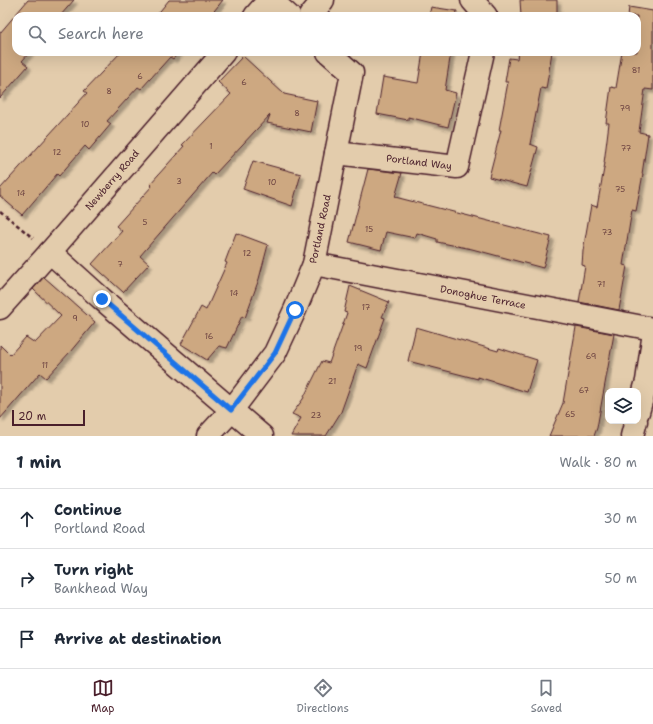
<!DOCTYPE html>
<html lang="en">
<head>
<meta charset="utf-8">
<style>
  body { margin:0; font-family:"Shantell Sans",sans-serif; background:#f6f6f7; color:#1f2937 }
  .controls { position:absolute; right:12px; bottom:12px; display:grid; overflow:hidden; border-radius:8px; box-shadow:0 4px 16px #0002 }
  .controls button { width:36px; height:36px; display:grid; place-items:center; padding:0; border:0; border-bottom:1px solid #e0e1e3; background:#fff; color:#1f2937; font:20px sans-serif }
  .scale { position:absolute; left:12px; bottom:10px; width:73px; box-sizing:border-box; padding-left:4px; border:2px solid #4a1f2b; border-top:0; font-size:11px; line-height:14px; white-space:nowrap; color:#4a1f2b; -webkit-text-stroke:3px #e3ccac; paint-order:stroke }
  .stop { position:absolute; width:12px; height:12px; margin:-9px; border:3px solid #1a73e8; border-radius:50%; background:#fff }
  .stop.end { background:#1a73e8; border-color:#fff; box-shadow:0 1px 4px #0008 }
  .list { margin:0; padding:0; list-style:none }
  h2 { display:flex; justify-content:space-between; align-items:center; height:52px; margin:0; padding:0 16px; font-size:17px }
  h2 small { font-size:13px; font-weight:400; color:#747a83 }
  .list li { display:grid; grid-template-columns:26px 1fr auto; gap:12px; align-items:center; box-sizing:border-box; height:60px; padding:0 16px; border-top:1px solid #e0e1e3 }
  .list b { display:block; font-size:15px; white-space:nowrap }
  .list p { margin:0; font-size:13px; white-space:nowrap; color:#747a83 }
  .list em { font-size:13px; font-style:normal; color:#747a83 }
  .icon { flex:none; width:22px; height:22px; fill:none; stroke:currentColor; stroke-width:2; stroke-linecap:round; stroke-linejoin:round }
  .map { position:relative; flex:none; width:653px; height:436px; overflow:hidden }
  .search { position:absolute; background:#fff; box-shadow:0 4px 16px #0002; left:12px; right:12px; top:12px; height:44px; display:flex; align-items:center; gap:10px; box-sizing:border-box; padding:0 14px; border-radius:12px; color:#747a83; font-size:15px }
  .sheet { height:232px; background:#fff }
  nav { display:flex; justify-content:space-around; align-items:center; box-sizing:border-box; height:56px; border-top:1px solid #e0e1e3; background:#fff; font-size:11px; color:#747a83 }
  nav a { display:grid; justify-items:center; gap:2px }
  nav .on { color:#4a1f2b }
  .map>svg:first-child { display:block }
</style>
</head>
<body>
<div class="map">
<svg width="653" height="436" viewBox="0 0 653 436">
  <defs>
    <filter id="shadow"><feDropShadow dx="3.5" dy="3.5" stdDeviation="1" flood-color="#0004"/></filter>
  </defs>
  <rect width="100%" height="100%" fill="#e3ccac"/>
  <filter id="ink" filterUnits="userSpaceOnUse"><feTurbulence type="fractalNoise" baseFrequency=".025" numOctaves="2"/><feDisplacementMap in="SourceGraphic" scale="8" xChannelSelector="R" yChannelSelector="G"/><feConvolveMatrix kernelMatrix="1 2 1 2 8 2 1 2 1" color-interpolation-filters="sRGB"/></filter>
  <g filter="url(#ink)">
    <g fill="#cda881" stroke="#4a1f2b" filter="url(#shadow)">
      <polygon points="28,0 74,0 60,16 16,16 16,52 30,52 22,61 28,66 0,98 0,33"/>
      <polygon points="169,0 223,0 210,16 156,16"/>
      <polygon points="520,0 557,0 557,16 521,16"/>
      <polygon points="431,7 457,11 456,16 429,16"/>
      <polygon points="629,7 653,11 653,90 645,89 639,132 648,134 642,174 643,174 636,211 632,210 623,265 627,266 619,310 579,302 585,266 582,265 583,251 591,205 597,207 605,163 604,163 609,123 606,123 611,87 616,88 622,52 637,52 637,16 628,16"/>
      <polygon points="121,52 179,52 173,59 170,57 141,89 138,87 107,121 111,124 89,150 85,146 59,176 57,174 22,215 0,196 0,189 87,93 84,91"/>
      <polygon points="423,52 451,52 445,90 456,93 448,127 408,117 408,120 377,114 383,77 418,83"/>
      <polygon points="518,52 552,52 546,89 541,88 530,144 538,147 527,187 489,177 501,130 499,130 508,82 505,82 509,58 517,59"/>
      <polygon points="243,56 284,94 317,101 311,132 267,123 270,115 214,175 212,173 140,256 149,264 123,292 92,264 122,231 116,226 152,186 150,184 184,146 182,145 231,94 218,82"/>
      <polygon points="253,161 301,174 292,206 243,189"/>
      <polygon points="368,169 402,173 395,197 551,237 543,268 472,249 437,242 437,239 417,233 415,238 386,232 381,250 349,242"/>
      <polygon points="236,233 268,245 259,279 245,318 242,316 227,348 219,346 207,360 181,344 201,307 206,310 227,263 225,262"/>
      <polygon points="44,277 95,322 70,352 46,378 40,373 0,419 0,345 10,355 26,337 35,343 61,316 33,289"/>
      <polygon points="350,286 389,302 382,317 385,318 367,368 358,364 341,412 326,436 291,436 301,418 292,414 303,399 322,361 329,363 347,313 344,312"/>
      <polygon points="416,327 498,351 499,348 537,360 527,392 478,377 478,379 408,361"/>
      <polygon points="576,327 614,334 597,428 594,436 549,436 563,403"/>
    </g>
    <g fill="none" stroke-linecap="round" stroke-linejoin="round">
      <defs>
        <g id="street">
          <polyline points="271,0 289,16"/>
          <polyline points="472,0 486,16"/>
          <polyline points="255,16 269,0"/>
          <polyline points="310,16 323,0"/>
          <polyline points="336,153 457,167 483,52"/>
          <polyline points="50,252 102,299 262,436"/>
          <polyline points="314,264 653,329"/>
          <polyline points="0,308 50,252 224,52"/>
          <polyline points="638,412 647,381 653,339"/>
          <polyline points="208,436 231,411 275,353 295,310 314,264 352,73 328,52"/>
          <polyline points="632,436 636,421"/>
        </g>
      </defs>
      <use href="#street" stroke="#4a1f2b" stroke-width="25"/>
      <polyline stroke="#4a1f2b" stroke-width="2.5" stroke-dasharray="4 3" stroke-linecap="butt" points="0,211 33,238"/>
      <use href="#street" stroke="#e3ccac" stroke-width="22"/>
    </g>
  </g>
  <g fill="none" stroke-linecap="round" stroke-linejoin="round" filter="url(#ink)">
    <polyline stroke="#1a73e8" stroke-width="5" points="102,299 231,410 275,353 295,310"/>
  </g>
  <g text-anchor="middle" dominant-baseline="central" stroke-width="3.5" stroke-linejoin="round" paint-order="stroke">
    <g font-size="8" fill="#6b4140">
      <text x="636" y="70">81</text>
      <text x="140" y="76">6</text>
      <text x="244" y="82">6</text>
      <text x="109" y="91">8</text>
      <text x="625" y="108">79</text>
      <text x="297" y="113">8</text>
      <text x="85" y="124">10</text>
      <text x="211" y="146">1</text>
      <text x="626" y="148">77</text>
      <text x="57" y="152">12</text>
      <text x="179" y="181">3</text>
      <text x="272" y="182">10</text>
      <text x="620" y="189">75</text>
      <text x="21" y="193">14</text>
      <text x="145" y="222">5</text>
      <text x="369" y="229">15</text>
      <text x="607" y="232">73</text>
      <text x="247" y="253">12</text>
      <text x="120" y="264">7</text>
      <text x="601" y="284">71</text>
      <text x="234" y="293">14</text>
      <text x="366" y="307">17</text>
      <text x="75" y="318">9</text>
      <text x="209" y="336">16</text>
      <text x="358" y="348">19</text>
      <text x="591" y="356">69</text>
      <text x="45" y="365">11</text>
      <text x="332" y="381">21</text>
      <text x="584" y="390">67</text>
      <text x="570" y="414">65</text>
      <text x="316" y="415">23</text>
    </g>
    <g font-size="10" fill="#4a1f2b" stroke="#e3ccac">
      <text transform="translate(419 162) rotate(7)">Portland Way</text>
      <text transform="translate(112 180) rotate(-49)">Newberry Road</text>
      <text transform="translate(320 229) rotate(-78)">Portland Road</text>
      <text transform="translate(483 297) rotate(11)">Donoghue Terrace</text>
    </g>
  </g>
</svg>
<div class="controls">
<button><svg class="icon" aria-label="layers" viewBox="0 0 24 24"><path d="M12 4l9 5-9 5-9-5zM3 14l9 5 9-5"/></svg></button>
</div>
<div class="scale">20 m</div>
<div class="stop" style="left:295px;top:310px"></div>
<div class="stop end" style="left:102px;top:299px"></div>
<div class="search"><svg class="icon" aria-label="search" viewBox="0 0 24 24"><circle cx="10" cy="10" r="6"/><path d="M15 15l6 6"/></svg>Search here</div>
</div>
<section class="sheet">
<h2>1 min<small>Walk · 80 m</small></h2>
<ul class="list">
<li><svg class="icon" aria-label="ahead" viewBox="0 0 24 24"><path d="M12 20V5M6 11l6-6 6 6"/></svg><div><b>Continue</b><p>Portland Road</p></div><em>30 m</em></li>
<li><svg class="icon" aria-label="right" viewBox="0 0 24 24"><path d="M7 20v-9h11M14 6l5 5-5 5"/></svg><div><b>Turn right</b><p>Bankhead Way</p></div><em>50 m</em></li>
<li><svg class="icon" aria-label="arrive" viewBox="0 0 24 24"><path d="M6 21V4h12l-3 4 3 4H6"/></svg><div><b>Arrive at destination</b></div></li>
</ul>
</section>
<nav>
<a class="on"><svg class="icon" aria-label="map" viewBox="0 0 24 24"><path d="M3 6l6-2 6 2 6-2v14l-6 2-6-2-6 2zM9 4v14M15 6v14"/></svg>Map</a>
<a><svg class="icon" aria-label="directions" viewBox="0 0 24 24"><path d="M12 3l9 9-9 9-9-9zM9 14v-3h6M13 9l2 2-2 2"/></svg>Directions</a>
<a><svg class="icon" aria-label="saved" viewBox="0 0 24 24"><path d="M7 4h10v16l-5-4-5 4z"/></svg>Saved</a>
</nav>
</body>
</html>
